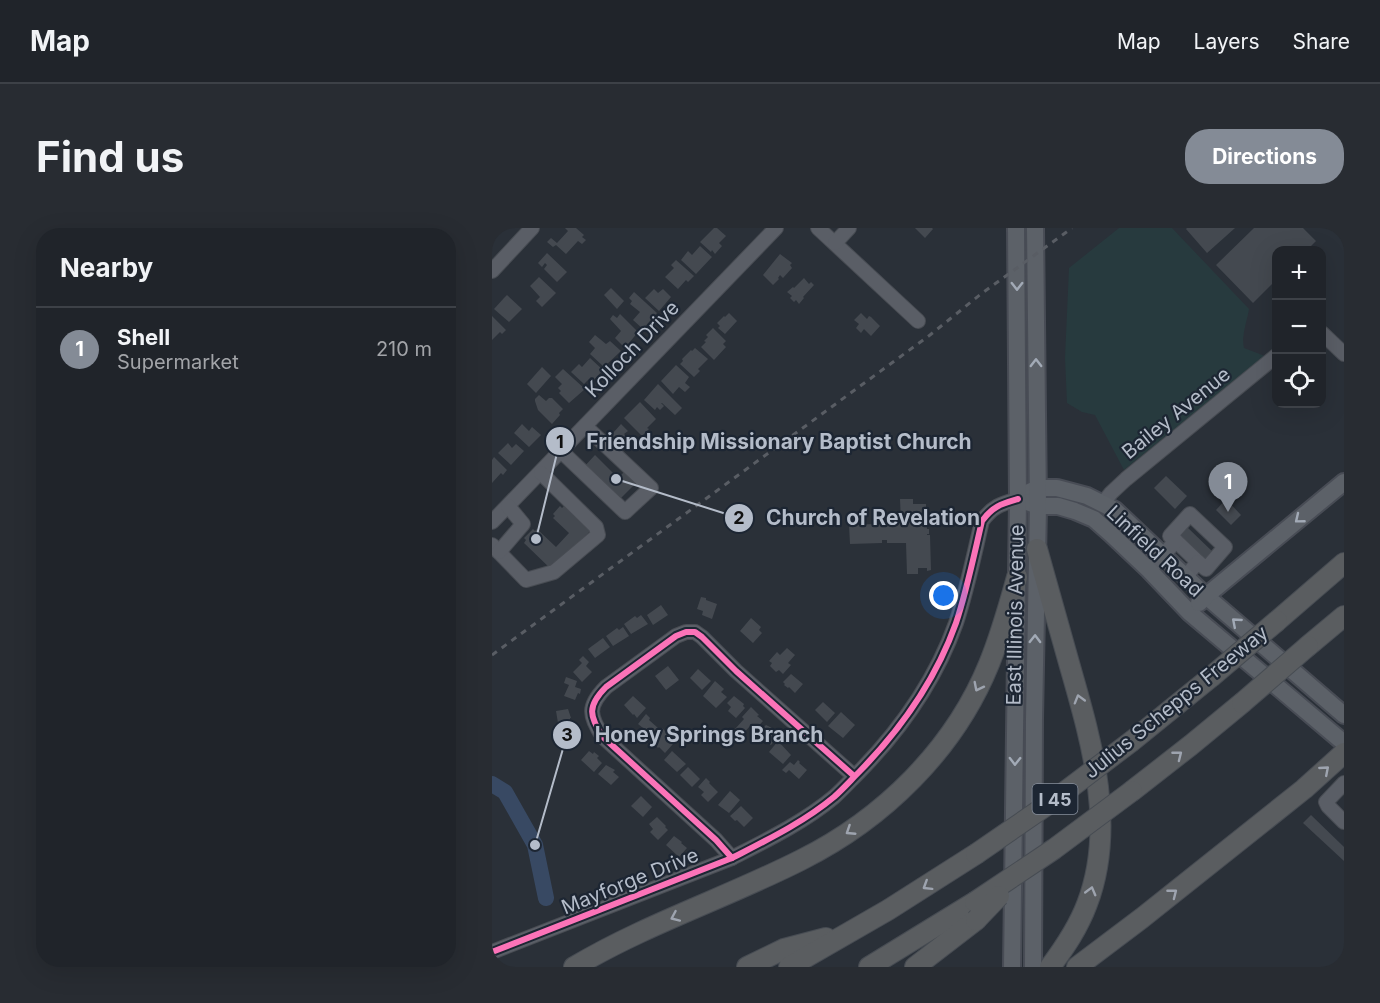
<!DOCTYPE html>
<html lang="en">
<head>
<meta charset="utf-8">
<style>
  body { margin:0; font-family:Inter,sans-serif; background:#282c32; color:#f1f3f6 }
  .controls { position:absolute; right:18px; top:18px; display:grid; overflow:hidden; border-radius:12px; box-shadow:0 6px 24px #0002 }
  .controls button { width:54px; height:54px; display:grid; place-items:center; padding:0; border:0; border-bottom:2px solid #3d4147; background:#20242a; color:#f1f3f6; font:30px sans-serif }
  .you { position:absolute; left:452px; top:368px; width:21px; height:21px; margin:-15px; border:4px solid #fff; border-radius:50%; background:#1a73e8; box-shadow:0 0 0 9px #1a73e833 }
  .badge { display:grid; place-items:center; width:39px; height:39px; border-radius:50%; background:#848b96; color:#fff; font-size:20px; font-weight:700 }
  .pin { position:absolute; translate:-50% -50px; filter:drop-shadow(0 2px 3px #0008) }
  .pin::after { content:''; position:absolute; top:32px; width:21px; height:18px; background:inherit; clip-path:polygon(0 0,100% 0,50% 100%) }
  .list { margin:0; padding:0; list-style:none }
  h2 { display:flex; justify-content:space-between; align-items:center; height:78px; margin:0; padding:0 24px; font-size:26px }
  h2 small { font-size:20px; font-weight:400; color:#a2a4a8 }
  .list li { display:grid; grid-template-columns:39px 1fr auto; gap:18px; align-items:center; box-sizing:border-box; height:84px; padding:0 24px; border-top:2px solid #3d4147 }
  .list b { display:block; font-size:22px; white-space:nowrap }
  .list p { margin:0; font-size:20px; white-space:nowrap; color:#a2a4a8 }
  .list em { font-size:20px; font-style:normal; color:#a2a4a8 }
  .icon { flex:none; width:33px; height:33px; fill:none; stroke:currentColor; stroke-width:2; stroke-linecap:round; stroke-linejoin:round }
  .map { position:relative; flex:none; width:852px; height:739px; overflow:hidden; border-radius:24px }
  header { display:flex; align-items:center; gap:36px; box-sizing:border-box; height:84px; padding:0 30px; background:#20242a; border-bottom:2px solid #3d4147 }
  header strong { font-size:28px }
  nav { display:flex; gap:33px; margin-inline-start:auto; font-size:21px }
  .intro { display:flex; align-items:center; justify-content:space-between; box-sizing:border-box; height:144px; padding:0 36px }
  h1 { margin:0; font-size:42px }
  .button { padding:15px 27px; border-radius:24px; background:#848b96; color:#fff; font-size:21px; font-weight:700 }
  main { display:flex; gap:36px; padding:0 36px }
  aside { flex:1; background:#20242a; border-radius:24px; box-shadow:0 6px 24px #0002 }
  .map>svg:first-child { display:block }
</style>
</head>
<body>
<header>
<strong>Map</strong>
<nav><a>Map</a><a>Layers</a><a>Share</a></nav>
</header>
<div class="intro"><h1>Find us</h1><a class="button">Directions</a></div>
<main>
<aside>
<h2>Nearby<small></small></h2>
<ul class="list">
<li><span class="badge">1</span><div><b>Shell</b><p>Supermarket</p></div><em>210 m</em></li>
</ul>
</aside>
<div class="map">
<svg width="852" height="739" viewBox="0 0 852 739">
  <rect width="100%" height="100%" fill="#2a3038"/>
  <path fill="#273a3e" d="M627,0H680L757,81C755,94 749,108 752,120L773,128L632,242L603,187L590,184L575,175L573,130L577,40Z"/>
  <g fill="none" stroke-linecap="round" stroke-linejoin="round">
    <polyline stroke="#384963" stroke-width="16" points="0,556 13,564 43,617 54,670"/>
  </g>
  <g fill="#444950">
    <polygon points="73,0 84,0 92,7 90,9 94,12 90,16 86,13 74,26 64,17 61,19 55,14 59,10 65,15 76,3"/>
    <polygon points="222,0 225,0 234,8 227,15 230,18 223,26 220,22 219,24 208,14"/>
    <polygon points="423,0 440,0 441,1 433,10"/>
    <polygon points="695,0 743,0 715,25 694,1"/>
    <polygon points="762,0 811,0 824,13 815,22 784,22 784,52 761,75 724,37"/>
    <polygon points="208,18 220,29 204,46 189,32 196,23 200,27"/>
    <polygon points="55,25 75,44 65,54 52,41 55,37 53,35 50,39 46,35"/>
    <polygon points="288,26 300,35 298,37 300,40 291,50 288,47 286,50 287,51 281,57 271,47"/>
    <polygon points="184,32 202,48 196,54 194,52 186,61 173,49 182,40 179,37"/>
    <polygon points="47,49 64,65 50,79 44,73 48,69 38,58"/>
    <polygon points="312,50 317,56 319,54 322,57 311,69 312,70 307,76 304,72 302,74 298,70 300,68 295,64 301,59 302,60"/>
    <polygon points="119,60 132,73 125,81 112,67"/>
    <polygon points="162,61 166,65 171,61 179,69 167,83 153,70"/>
    <polygon points="142,64 165,85 151,101 141,92 148,84 138,76 140,73 137,70"/>
    <polygon points="15,67 30,81 17,94 2,81 12,70"/>
    <polygon points="237,85 245,93 233,106 226,100 228,98 225,95 232,88 233,89"/>
    <polygon points="369,85 375,91 377,88 379,89 388,98 379,108 372,101 369,105 364,100 367,96 362,92"/>
    <polygon points="128,86 146,104 133,120 123,110 129,103 118,91 121,87 125,90"/>
    <polygon points="0,88 14,102 10,106 8,104 0,112"/>
    <polygon points="221,100 234,113 231,116 234,119 222,132 209,119 214,114 212,113 216,109 214,107"/>
    <polygon points="103,107 114,116 118,113 129,123 112,139 98,126 103,120 97,114"/>
    <polygon points="203,120 216,131 206,141 208,143 202,149 188,136 191,133 190,131 199,122 200,123"/>
    <polygon points="98,130 111,142 102,152 99,149 92,156 79,144 87,136 90,139"/>
    <polygon points="184,137 197,149 193,155 198,159 193,164 187,159 181,166 169,153"/>
    <polygon points="50,139 59,148 44,165 35,156"/>
    <polygon points="71,141 93,161 77,175 67,165 69,163 66,160 70,156 63,149"/>
    <polygon points="166,156 190,180 183,187 170,175 169,175 172,178 168,182 165,179 163,182 152,172"/>
    <polygon points="47,167 54,173 57,170 60,170 71,181 67,185 68,187 60,196 46,182 43,173 43,171"/>
    <polygon points="148,174 164,191 155,200 157,201 150,208 132,190"/>
    <polygon points="30,196 37,203 40,199 49,207 37,219 22,205"/>
    <polygon points="129,196 136,203 132,206 139,213 130,222 117,209 119,207 118,206 120,203 121,205"/>
    <polygon points="16,215 20,220 24,216 32,223 19,237 6,225"/>
    <polygon points="103,227 126,250 135,241 146,253 125,274 91,240"/>
    <polygon points="2,229 15,242 11,247 9,245 0,255 0,232"/>
    <polygon points="674,248 695,268 683,281 662,260"/>
    <polygon points="408,271 421,271 421,276 434,276 435,301 437,301 437,306 435,306 435,307 438,307 439,342 435,343 435,340 426,340 426,346 415,346 414,315 395,315 395,312 390,312 390,315 358,316 357,297 409,295"/>
    <polygon points="734,271 749,287 739,297 724,282"/>
    <polygon points="73,277 99,302 61,343 32,315 34,312 32,310 41,301 43,303 45,301 64,319 77,305 61,290 63,288 61,286 68,278 70,280"/>
    <polygon points="695,299 723,326 714,336 686,309"/>
    <polygon points="209,369 214,370 214,372 225,376 220,391 210,387 211,383 205,381"/>
    <polygon points="169,377 176,387 161,397 155,387"/>
    <polygon points="149,387 156,396 139,406 132,396 143,388 145,390"/>
    <polygon points="259,390 269,399 267,402 270,405 261,415 248,403"/>
    <polygon points="131,399 137,408 121,418 114,408 125,400 127,402"/>
    <polygon points="111,410 118,419 103,430 96,421"/>
    <polygon points="295,420 303,427 296,435 299,437 291,446 287,442 284,444 278,438 280,435 277,433 285,424 288,427"/>
    <polygon points="91,428 97,434 94,438 100,444 90,454 81,444 90,435 87,432"/>
    <polygon points="176,438 187,452 174,462 163,448"/>
    <polygon points="206,441 219,453 210,462 198,450"/>
    <polygon points="299,446 311,456 303,465 297,459 296,460 292,457 293,456 291,454"/>
    <polygon points="74,449 85,453 83,459 89,461 88,466 86,465 83,472 72,468 77,457 72,455"/>
    <polygon points="223,453 232,461 229,464 235,469 224,480 211,468"/>
    <polygon points="141,468 154,480 145,490 142,486 141,487 132,477"/>
    <polygon points="242,468 252,476 251,478 253,480 244,490 236,483 239,479 235,475"/>
    <polygon points="331,474 343,485 335,494 323,482"/>
    <polygon points="259,479 267,487 265,488 271,493 263,502 258,498 250,507 243,501 252,491 250,489"/>
    <polygon points="76,481 79,490 78,490 79,500 67,501 64,483"/>
    <polygon points="349,484 363,497 351,510 336,498"/>
    <polygon points="154,486 158,490 157,492 166,500 157,510 149,502 151,500 146,496"/>
    <polygon points="274,497 280,500 278,501 286,508 279,517 271,510 270,512 267,509 268,508 266,505"/>
    <polygon points="170,500 178,508 176,511 181,516 173,525 167,519 166,520 159,512"/>
    <polygon points="286,513 299,527 291,536 277,524"/>
    <polygon points="97,523 101,526 102,524 107,528 105,530 110,535 102,544 89,532"/>
    <polygon points="180,523 194,536 185,544 172,532"/>
    <polygon points="306,532 308,534 307,535 315,542 307,551 297,542 294,545 290,542 298,534 302,537"/>
    <polygon points="114,537 123,542 121,544 127,549 119,557 106,546"/>
    <polygon points="196,539 208,551 200,559 188,547"/>
    <polygon points="214,550 218,554 217,555 226,564 216,574 209,567 212,564 206,559"/>
    <polygon points="238,563 248,572 237,585 226,577"/>
    <polygon points="149,568 160,579 151,589 139,578"/>
    <polygon points="249,578 261,590 252,599 245,592 243,593 238,588"/>
    <polygon points="819,587 852,619 852,633 811,595"/>
    <polygon points="165,589 174,598 173,599 176,602 166,612 158,604 161,601 157,596"/>
    <polygon points="182,608 190,614 189,615 195,620 187,629 174,617"/>
  </g>
  <g fill="none" stroke-linecap="round" stroke-linejoin="round">
    <defs>
      <g id="minor">
        <polyline points="326,0 426,93"/>
        <polyline points="343,15 357,0"/>
        <polyline points="0,43 40,0"/>
        <polyline points="830,105 852,126"/>
        <polyline points="69,223 133,284 159,260 93,198"/>
        <polyline points="611,275 619,265 634,251 784,128"/>
        <polyline points="0,294 284,0"/>
        <polyline points="684,313 706,334"/>
        <polyline points="0,317 34,352 62,344 106,307 104,299 49,245"/>
        <polyline points="7,324 31,296 16,278"/>
        <polyline points="657,342 684,313 678,308 698,286 733,319 714,341 706,334 694,348"/>
        <polyline points="852,555 834,574 836,578 852,594"/>
        <path d="M240,630L224,612L111,509C97,488 95,478 114,459L184,408L194,404H203L210,409L244,443L362,548"/>
        <path d="M0,724L240,630C275,612 312,594 342,569C351,561 359,552 368,543C409,501 444,451 464,395C475,362 482,327 490,293C501,278 509,276 526,271"/>
      </g>
      <g id="major">
        <polyline points="537,264 546,260 565,260 595,268 623,282 714,368 852,487"/>
        <polyline points="535,274 546,278 566,278 583,283 602,291 619,306 657,342 698,385 852,515"/>
        <polyline points="707,375 714,368 852,254"/>
        <polyline points="520,739 526,271 524,0"/>
        <polyline points="541,739 542,491 546,278 543,0"/>
      </g>
      <g id="highway">
        <path d="M545,321C556,359 566,397 577,435C599,512 625,598 595,676C586,700 573,719 558,739"/>
        <polyline points="785,393 852,335"/>
        <polyline points="816,418 852,388"/>
        <polyline points="640,513 719,449"/>
        <polyline points="640,563 699,517 750,475"/>
        <path d="M82,739C154,696 234,670 309,632C391,591 462,522 497,436C509,407 517,378 525,349"/>
        <polyline points="255,739 292,721 334,710"/>
        <polyline points="297,739 396,682 484,626"/>
        <polyline points="377,739 483,674"/>
        <polyline points="423,739 484,692"/>
        <polyline points="585,739 650,690 812,561 852,525"/>
      </g>
    </defs>
    <use href="#minor" stroke="#484c53" stroke-width="16"/>
    <use href="#major" stroke="#484c55" stroke-width="20"/>
    <use href="#highway" stroke="#474c53" stroke-width="22"/>
    <use href="#minor" stroke="#5a5e66" stroke-width="14"/>
    <use href="#major" stroke="#5c6168" stroke-width="16"/>
    <use href="#highway" stroke="#5a5d60" stroke-width="20"/>
    <polyline stroke="#595d64" stroke-width="3" stroke-dasharray="6 6" stroke-linecap="butt" points="0,427 438,107 489,66 580,0"/>
    <defs>
      <g id="highway-bridge">
        <polyline points="719,449 785,393"/>
        <polyline points="750,475 816,418"/>
        <polyline points="484,626 558,575 640,513"/>
        <polyline points="483,674 562,621 640,563"/>
        <polyline points="484,692 507,668"/>
      </g>
    </defs>
    <use href="#highway-bridge" stroke="#474c53" stroke-width="22" stroke-linecap="butt"/>
    <use href="#highway-bridge" stroke="#5a5d60" stroke-width="20"/>
    <defs>
      <g id="cycleway">
        <path d="M240,630L224,612L111,509C97,488 95,478 114,459L184,408L194,404H203L210,409L244,443L362,548"/>
        <path d="M0,724L240,630C275,612 312,594 342,569C351,561 359,552 368,543C409,501 444,451 464,395C475,362 482,327 490,293C501,278 509,276 526,271"/>
      </g>
    </defs>
    <use href="#cycleway" stroke="#1d2633" stroke-width="10"/>
    <use href="#cycleway" stroke="#fb73b8" stroke-width="6"/>
  </g>
  <defs><path id="oneway-chevron" d="M-2-3.5L2.5 0L-2 3.5" fill="none" stroke-width="1.6" stroke-linecap="round" stroke-linejoin="round" transform="scale(1.5)"/></defs>
  <g stroke="#a2aab6">
    <use href="#oneway-chevron" transform="translate(525 58) rotate(90)"/>
    <use href="#oneway-chevron" transform="translate(544 135) rotate(-90)"/>
    <use href="#oneway-chevron" transform="translate(807 291) rotate(141)"/>
    <use href="#oneway-chevron" transform="translate(744 394) rotate(-139)"/>
    <use href="#oneway-chevron" transform="translate(543 411) rotate(-89)"/>
    <use href="#oneway-chevron" transform="translate(523 533) rotate(91)"/>
  </g>
  <g stroke="#9ea4af">
    <use href="#oneway-chevron" transform="translate(486 459) rotate(117)"/>
    <use href="#oneway-chevron" transform="translate(587 471) rotate(-106)"/>
    <use href="#oneway-chevron" transform="translate(686 527) rotate(-38)"/>
    <use href="#oneway-chevron" transform="translate(833 542) rotate(-41)"/>
    <use href="#oneway-chevron" transform="translate(358 603) rotate(147)"/>
    <use href="#oneway-chevron" transform="translate(435 658) rotate(148)"/>
    <use href="#oneway-chevron" transform="translate(599 663) rotate(-75)"/>
    <use href="#oneway-chevron" transform="translate(681 665) rotate(-38)"/>
    <use href="#oneway-chevron" transform="translate(183 689) rotate(156)"/>
  </g>
  <g text-anchor="middle" dominant-baseline="central" stroke-width="4.5" stroke-linejoin="round" paint-order="stroke">
    <rect fill="#1d2633" stroke="#878f9c" stroke-width="1.5" x="540.5" y="556" width="45" height="30" rx="4.5"/>
    <g font-size="18" font-weight="bold" fill="#b4bcc9">
      <text x="563" y="571">I 45</text>
    </g>
    <g font-size="20" fill="#b4bcc9" stroke="#1d2633">
      <text transform="translate(140 121) rotate(-46)">Kolloch Drive</text>
      <text transform="translate(684 185) rotate(-39)">Bailey Avenue</text>
      <text transform="translate(663 323) rotate(43)">Linfield Road</text>
      <text transform="translate(523 387) rotate(-89)">East Illinois Avenue</text>
      <text transform="translate(684 474) rotate(-39)">Julius Schepps Freeway</text>
      <text transform="translate(138 653) rotate(-22)">Mayforge Drive</text>
    </g>
  </g>
  <path fill="none" stroke="#b4bcc9" stroke-width="2" d="M44 311L68 213M124 251L247 290M43 617L75 507"/>
  <g fill="#b4bcc9" stroke="#1d2633" stroke-width="2">
    <circle cx="44" cy="311" r="6"/>
    <circle cx="124" cy="251" r="6"/>
    <circle cx="43" cy="617" r="6"/>
    <circle cx="68" cy="213" r="15"/>
    <circle cx="247" cy="290" r="15"/>
    <circle cx="75" cy="507" r="15"/>
  </g>
  <g font-size="18" text-anchor="middle" font-weight="bold" fill="#111">
    <text x="68" y="220">1</text>
    <text x="247" y="296">2</text>
    <text x="75" y="513">3</text>
  </g>
  <g font-size="21" text-anchor="middle" font-weight="bold" fill="#b4bcc9" stroke="#1d2633" stroke-width="4.5" stroke-linejoin="round" paint-order="stroke">
    <text x="287" y="221">Friendship Missionary Baptist Church</text>
    <text x="381" y="297">Church of Revelation</text>
    <text x="217" y="514">Honey Springs Branch</text>
  </g>
</svg>
<div class="controls">
<button>+</button>
<button>−</button>
<button><svg class="icon" aria-label="locate" viewBox="0 0 24 24"><circle cx="12" cy="12" r="6"/><path d="M12 2v4M12 18v4M2 12h4M18 12h4"/></svg></button>
</div>
<div class="you"></div>
<div class="pin badge" style="left:736px;top:284px">1</div>
</div>
</main>
</body>
</html>
